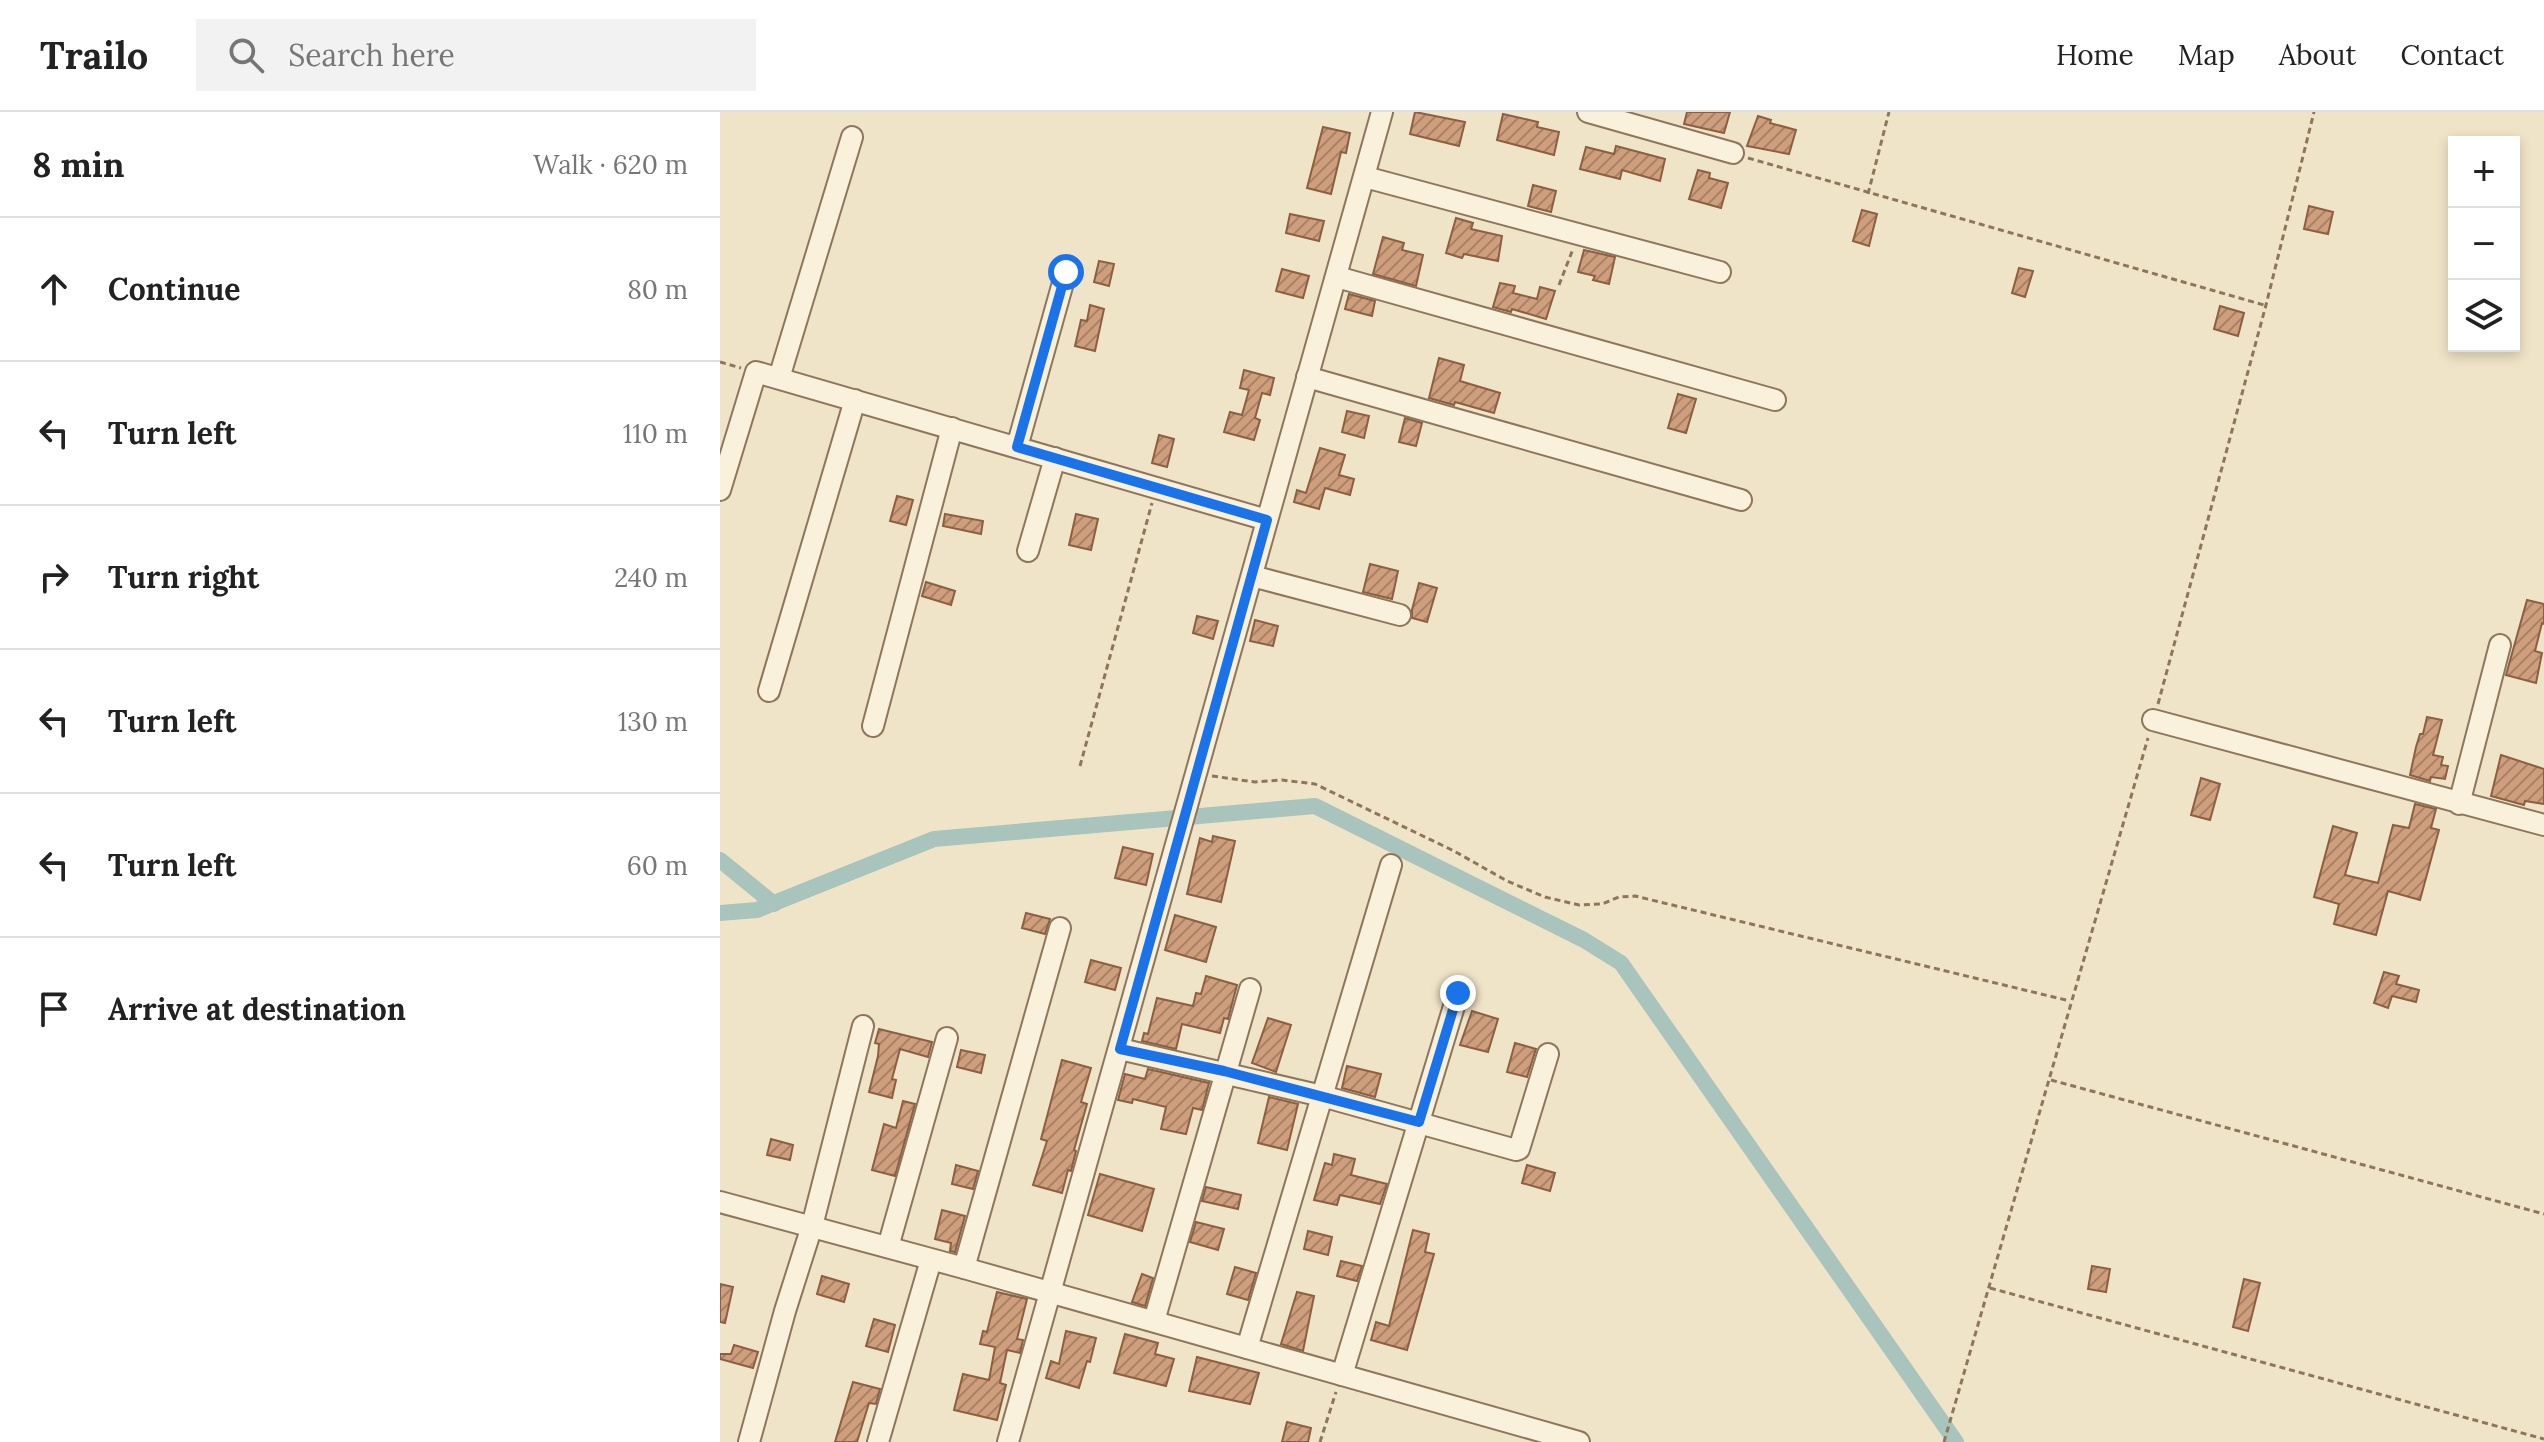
<!DOCTYPE html>
<html lang="en">
<head>
<meta charset="utf-8">
<style>
  body { margin:0; font-family:Lora,serif; background:#f2f2f2; color:#222 }
  .controls { position:absolute; right:24px; top:24px; display:grid; overflow:hidden; border-radius:0px; box-shadow:0 4px 12px #0003 }
  .controls button { width:72px; height:72px; display:grid; place-items:center; padding:0; border:0; border-bottom:2px solid #e0e0e0; background:#fff; color:#222; font:40px sans-serif }
  .stop { position:absolute; width:24px; height:24px; margin:-18px; border:6px solid #1a73e8; border-radius:50%; background:#fff }
  .stop.end { background:#1a73e8; border-color:#fff; box-shadow:0 2px 8px #0008 }
  .list { margin:0; padding:0; list-style:none }
  h2 { display:flex; justify-content:space-between; align-items:center; height:104px; margin:0; padding:0 32px; font-size:34px }
  h2 small { font-size:26px; font-weight:400; color:#767676 }
  .list li { display:grid; grid-template-columns:52px 1fr auto; gap:24px; align-items:center; box-sizing:border-box; height:144px; padding:0 32px; border-top:2px solid #e0e0e0 }
  .list b { display:block; font-size:30px; white-space:nowrap }
  .list em { font-size:26px; font-style:normal; color:#767676 }
  .icon { flex:none; width:44px; height:44px; fill:none; stroke:currentColor; stroke-width:2; stroke-linecap:round; stroke-linejoin:round }
  .map { position:relative; flex:none; width:1824px; height:1330px; overflow:hidden }
  header { display:flex; align-items:center; gap:48px; box-sizing:border-box; height:112px; padding:0 40px; background:#fff; border-bottom:2px solid #e0e0e0 }
  header strong { font-size:38px }
  nav { display:flex; gap:44px; margin-inline-start:auto; font-size:28px }
  .search { width:560px; height:72px; background:#f2f2f2; display:flex; align-items:center; gap:20px; box-sizing:border-box; padding:0 28px; border-radius:0px; color:#767676; font-size:30px }
  main { display:flex }
  aside { flex:1; background:#fff }
  .map>svg:first-child { display:block }
</style>
</head>
<body>
<header>
<strong>Trailo</strong>
<div class="search"><svg class="icon" aria-label="search" viewBox="0 0 24 24"><circle cx="10" cy="10" r="6"/><path d="M15 15l6 6"/></svg>Search here</div>
<nav><a>Home</a><a>Map</a><a>About</a><a>Contact</a></nav>
</header>
<main>
<aside>
<h2>8 min<small>Walk · 620 m</small></h2>
<ul class="list">
<li><svg class="icon" aria-label="ahead" viewBox="0 0 24 24"><path d="M12 20V5M6 11l6-6 6 6"/></svg><div><b>Continue</b></div><em>80 m</em></li>
<li><svg class="icon" aria-label="left" viewBox="0 0 24 24"><path d="M17 20v-9H6M10 6l-5 5 5 5"/></svg><div><b>Turn left</b></div><em>110 m</em></li>
<li><svg class="icon" aria-label="right" viewBox="0 0 24 24"><path d="M7 20v-9h11M14 6l5 5-5 5"/></svg><div><b>Turn right</b></div><em>240 m</em></li>
<li><svg class="icon" aria-label="left" viewBox="0 0 24 24"><path d="M17 20v-9H6M10 6l-5 5 5 5"/></svg><div><b>Turn left</b></div><em>130 m</em></li>
<li><svg class="icon" aria-label="left" viewBox="0 0 24 24"><path d="M17 20v-9H6M10 6l-5 5 5 5"/></svg><div><b>Turn left</b></div><em>60 m</em></li>
<li><svg class="icon" aria-label="arrive" viewBox="0 0 24 24"><path d="M6 21V4h12l-3 4 3 4H6"/></svg><div><b>Arrive at destination</b></div></li>
</ul>
</aside>
<div class="map">
<svg width="1824" height="1330" viewBox="0 0 1824 1330">
  <defs>
    <pattern id="building-hatch" width="6" height="6" patternUnits="userSpaceOnUse" patternTransform="scale(2)"><rect width="6" height="6" fill="#cf9f7d"/><path d="M-1 1l2-2M0 6l6-6M5 7l2-2" fill="none" stroke="#a98266"/></pattern>
  </defs>
  <rect width="100%" height="100%" fill="#f0e4c8"/>
  <g fill="none" stroke-linecap="round" stroke-linejoin="round">
    <g stroke="#a9c4bc" stroke-width="16">
      <polyline points="0,748 54,792"/>
      <polyline points="0,801 37,798 214,727 595,694 864,828 901,851 1236,1330"/>
    </g>
  </g>
  <g fill="url(#building-hatch)" stroke="#8d5f41" stroke-width="2">
    <polygon points="695,0 745,10 739,34 690,22"/>
    <polygon points="967,0 1010,0 1004,21 964,12"/>
    <polygon points="783,2 818,10 817,15 839,20 834,43 777,28"/>
    <polygon points="1038,4 1051,8 1050,11 1076,18 1069,42 1027,34"/>
    <polygon points="603,15 630,21 626,41 621,40 611,82 587,76"/>
    <polygon points="896,34 945,47 940,69 902,58 900,67 860,57 866,35 894,42"/>
    <polygon points="978,58 990,61 989,66 1008,71 1001,96 969,87"/>
    <polygon points="813,73 836,79 831,100 808,94"/>
    <polygon points="1589,94 1613,100 1608,122 1584,117"/>
    <polygon points="1142,98 1157,102 1149,134 1133,129"/>
    <polygon points="570,102 604,109 599,129 566,121"/>
    <polygon points="736,106 753,111 751,117 782,124 778,149 744,142 742,146 726,141"/>
    <polygon points="663,125 684,131 682,138 703,143 696,174 653,162"/>
    <polygon points="864,138 895,145 889,172 873,168 875,164 858,160"/>
    <polygon points="379,149 394,152 389,174 374,170"/>
    <polygon points="1299,156 1313,159 1305,185 1292,181"/>
    <polygon points="562,157 589,164 583,186 556,179"/>
    <polygon points="780,171 795,174 793,181 817,187 820,175 835,179 826,207 792,197 791,200 773,195"/>
    <polygon points="629,182 655,189 652,204 625,197"/>
    <polygon points="370,193 384,197 375,239 355,234 361,208 367,209"/>
    <polygon points="1500,194 1524,201 1518,224 1494,217"/>
    <polygon points="719,246 744,253 740,269 780,281 774,301 735,290 734,293 709,286"/>
    <polygon points="524,258 554,266 550,283 542,281 535,306 540,308 534,328 504,320 510,300 522,303 529,278 520,276"/>
    <polygon points="958,282 976,287 966,321 948,316"/>
    <polygon points="627,299 649,304 644,326 622,320"/>
    <polygon points="685,306 702,311 696,334 679,330"/>
    <polygon points="439,323 454,327 447,355 432,351"/>
    <polygon points="600,336 625,343 619,363 634,367 630,383 605,376 599,397 574,390 577,378 586,381"/>
    <polygon points="177,384 193,388 186,413 170,409"/>
    <polygon points="225,402 263,409 261,422 223,414"/>
    <polygon points="356,402 378,407 371,438 349,433"/>
    <polygon points="650,452 678,459 672,487 643,480"/>
    <polygon points="206,470 235,479 231,493 202,484"/>
    <polygon points="699,471 717,476 707,510 692,506 692,498"/>
    <polygon points="1807,488 1824,492 1824,512 1822,511 1815,539 1822,541 1816,571 1786,563"/>
    <polygon points="477,504 498,509 493,527 473,521"/>
    <polygon points="535,508 558,514 553,534 530,529"/>
    <polygon points="1707,605 1722,608 1713,643 1723,645 1721,653 1728,654 1725,667 1711,665 1710,669 1690,663 1696,635 1700,622 1703,622"/>
    <polygon points="1781,643 1824,657 1824,692 1805,689 1804,693 1771,684"/>
    <polygon points="1481,666 1500,672 1490,708 1471,703"/>
    <polygon points="1695,692 1716,697 1711,716 1719,718 1700,788 1668,779 1656,823 1614,812 1619,792 1594,785 1613,714 1637,721 1625,763 1658,771 1673,713 1689,716"/>
    <polygon points="493,724 515,729 501,790 467,782 480,726 492,730"/>
    <polygon points="403,735 433,742 426,773 395,766"/>
    <polygon points="306,801 330,807 325,822 302,816"/>
    <polygon points="455,803 496,815 486,850 445,838"/>
    <polygon points="371,848 401,856 395,878 365,870"/>
    <polygon points="1664,860 1679,864 1676,872 1699,878 1696,890 1672,884 1668,896 1654,891"/>
    <polygon points="486,864 517,873 508,907 504,906 500,921 462,912 456,937 422,929 424,921 428,922 437,886 473,894 476,881 481,882"/>
    <polygon points="752,899 778,907 768,940 740,933"/>
    <polygon points="548,906 571,913 556,960 532,951"/>
    <polygon points="159,917 212,930 208,945 180,937 172,967 176,968 172,986 149,980 158,944 159,932 155,931"/>
    <polygon points="795,931 816,937 807,965 787,960"/>
    <polygon points="241,938 265,943 261,961 237,955"/>
    <polygon points="342,948 371,956 361,990 367,992 354,1038 356,1039 351,1059 348,1058 342,1081 313,1073 327,1029 321,1027"/>
    <polygon points="627,954 661,962 655,985 622,976"/>
    <polygon points="428,957 489,971 482,998 473,996 466,1022 441,1017 446,995 413,987 412,991 398,988 405,962 425,967"/>
    <polygon points="549,985 578,992 567,1038 538,1031"/>
    <polygon points="183,989 195,992 175,1064 152,1058 164,1012 176,1016"/>
    <polygon points="51,1027 73,1033 70,1048 47,1043"/>
    <polygon points="614,1042 635,1047 631,1063 667,1072 660,1092 620,1083 617,1093 594,1088 605,1051 612,1053"/>
    <polygon points="236,1053 258,1059 253,1077 232,1072"/>
    <polygon points="807,1053 835,1061 830,1079 802,1071"/>
    <polygon points="380,1062 434,1077 422,1119 368,1103"/>
    <polygon points="486,1075 521,1083 518,1097 482,1089"/>
    <polygon points="222,1098 245,1104 235,1140 230,1139 231,1131 215,1127"/>
    <polygon points="476,1110 504,1117 498,1138 470,1130"/>
    <polygon points="693,1118 709,1122 705,1140 714,1142 687,1238 651,1228 656,1210 669,1214"/>
    <polygon points="588,1119 612,1125 608,1143 584,1137"/>
    <polygon points="621,1149 642,1154 637,1169 617,1164"/>
    <polygon points="1372,1154 1390,1157 1386,1180 1368,1177"/>
    <polygon points="515,1155 536,1161 528,1188 507,1182"/>
    <polygon points="422,1162 433,1166 425,1194 412,1190"/>
    <polygon points="102,1164 129,1172 124,1190 97,1182"/>
    <polygon points="1524,1167 1540,1171 1528,1219 1513,1215"/>
    <polygon points="0,1172 13,1175 5,1211 0,1210"/>
    <polygon points="277,1180 307,1187 297,1227 303,1228 300,1241 287,1238 280,1271 286,1273 277,1308 234,1298 243,1262 269,1268 275,1235 260,1232 263,1219 267,1220"/>
    <polygon points="577,1180 594,1184 583,1239 561,1232"/>
    <polygon points="154,1207 175,1213 168,1240 146,1234"/>
    <polygon points="346,1219 376,1226 370,1250 367,1249 359,1276 326,1266 331,1249 339,1252"/>
    <polygon points="405,1222 438,1231 435,1242 454,1247 446,1274 394,1261"/>
    <polygon points="14,1233 38,1240 33,1256 0,1247 0,1242 11,1242"/>
    <polygon points="477,1245 539,1261 530,1292 469,1279"/>
    <polygon points="133,1270 160,1277 156,1292 149,1291 137,1330 115,1330"/>
    <polygon points="567,1310 591,1316 588,1330 562,1330"/>
  </g>
  <g fill="none" stroke-linecap="round" stroke-linejoin="round">
    <defs>
      <g id="minor">
        <polyline points="868,0 1013,41"/>
        <polyline points="645,65 1000,160"/>
        <polyline points="617,165 1055,288"/>
        <polyline points="587,265 1021,388"/>
        <polyline points="59,266 132,25"/>
        <polyline points="297,335 346,160"/>
        <polyline points="0,378 36,260 547,408"/>
        <polyline points="308,439 335,346"/>
        <polyline points="532,464 680,503"/>
        <polyline points="49,579 135,288"/>
        <polyline points="1433,608 1824,713"/>
        <polyline points="153,614 232,316"/>
        <polyline points="1739,692 1780,533"/>
        <polyline points="400,937 602,984 796,1038 799,1037 828,942"/>
        <polyline points="0,1090 244,1156 859,1330"/>
        <polyline points="168,1135 227,926"/>
        <polyline points="244,1156 340,816"/>
        <polyline points="434,1209 530,877"/>
        <polyline points="527,1236 671,753"/>
        <polyline points="622,1263 738,881"/>
        <polyline points="29,1330 65,1199 92,1114 143,914"/>
        <polyline points="158,1330 211,1148"/>
        <polyline points="288,1330 662,0"/>
      </g>
    </defs>
    <use href="#minor" stroke="#8d765c" stroke-width="24"/>
    <g stroke="#8d765c" stroke-width="3" stroke-dasharray="6 4" stroke-linecap="butt">
      <polyline points="1028,46 1544,193"/>
      <polyline points="1148,82 1169,0"/>
      <polyline points="839,173 853,137"/>
      <polyline points="0,250 21,256"/>
      <polyline points="1438,592 1546,193 1594,0"/>
      <polyline points="360,654 432,391"/>
      <polyline points="492,664 535,670 562,668 595,672 734,739 787,769 825,785 859,793 882,792 899,785 915,784 1350,889"/>
      <polyline points="1331,968 1824,1102"/>
      <polyline points="1270,1176 1824,1327"/>
      <polyline points="600,1330 616,1280"/>
      <polyline points="1224,1330 1428,626"/>
    </g>
    <use href="#minor" stroke="#faf1dc" stroke-width="20"/>
  </g>
  <g fill="none" stroke-linecap="round" stroke-linejoin="round">
    <polyline stroke="#1a73e8" stroke-width="10" points="346,160 297,335 547,408 400,937 504,959 699,1010 738,881"/>
  </g>
</svg>
<div class="controls">
<button>+</button>
<button>−</button>
<button><svg class="icon" aria-label="layers" viewBox="0 0 24 24"><path d="M12 4l9 5-9 5-9-5zM3 14l9 5 9-5"/></svg></button>
</div>
<div class="stop" style="left:346px;top:160px"></div>
<div class="stop end" style="left:738px;top:881px"></div>
</div>
</main>
</body>
</html>
